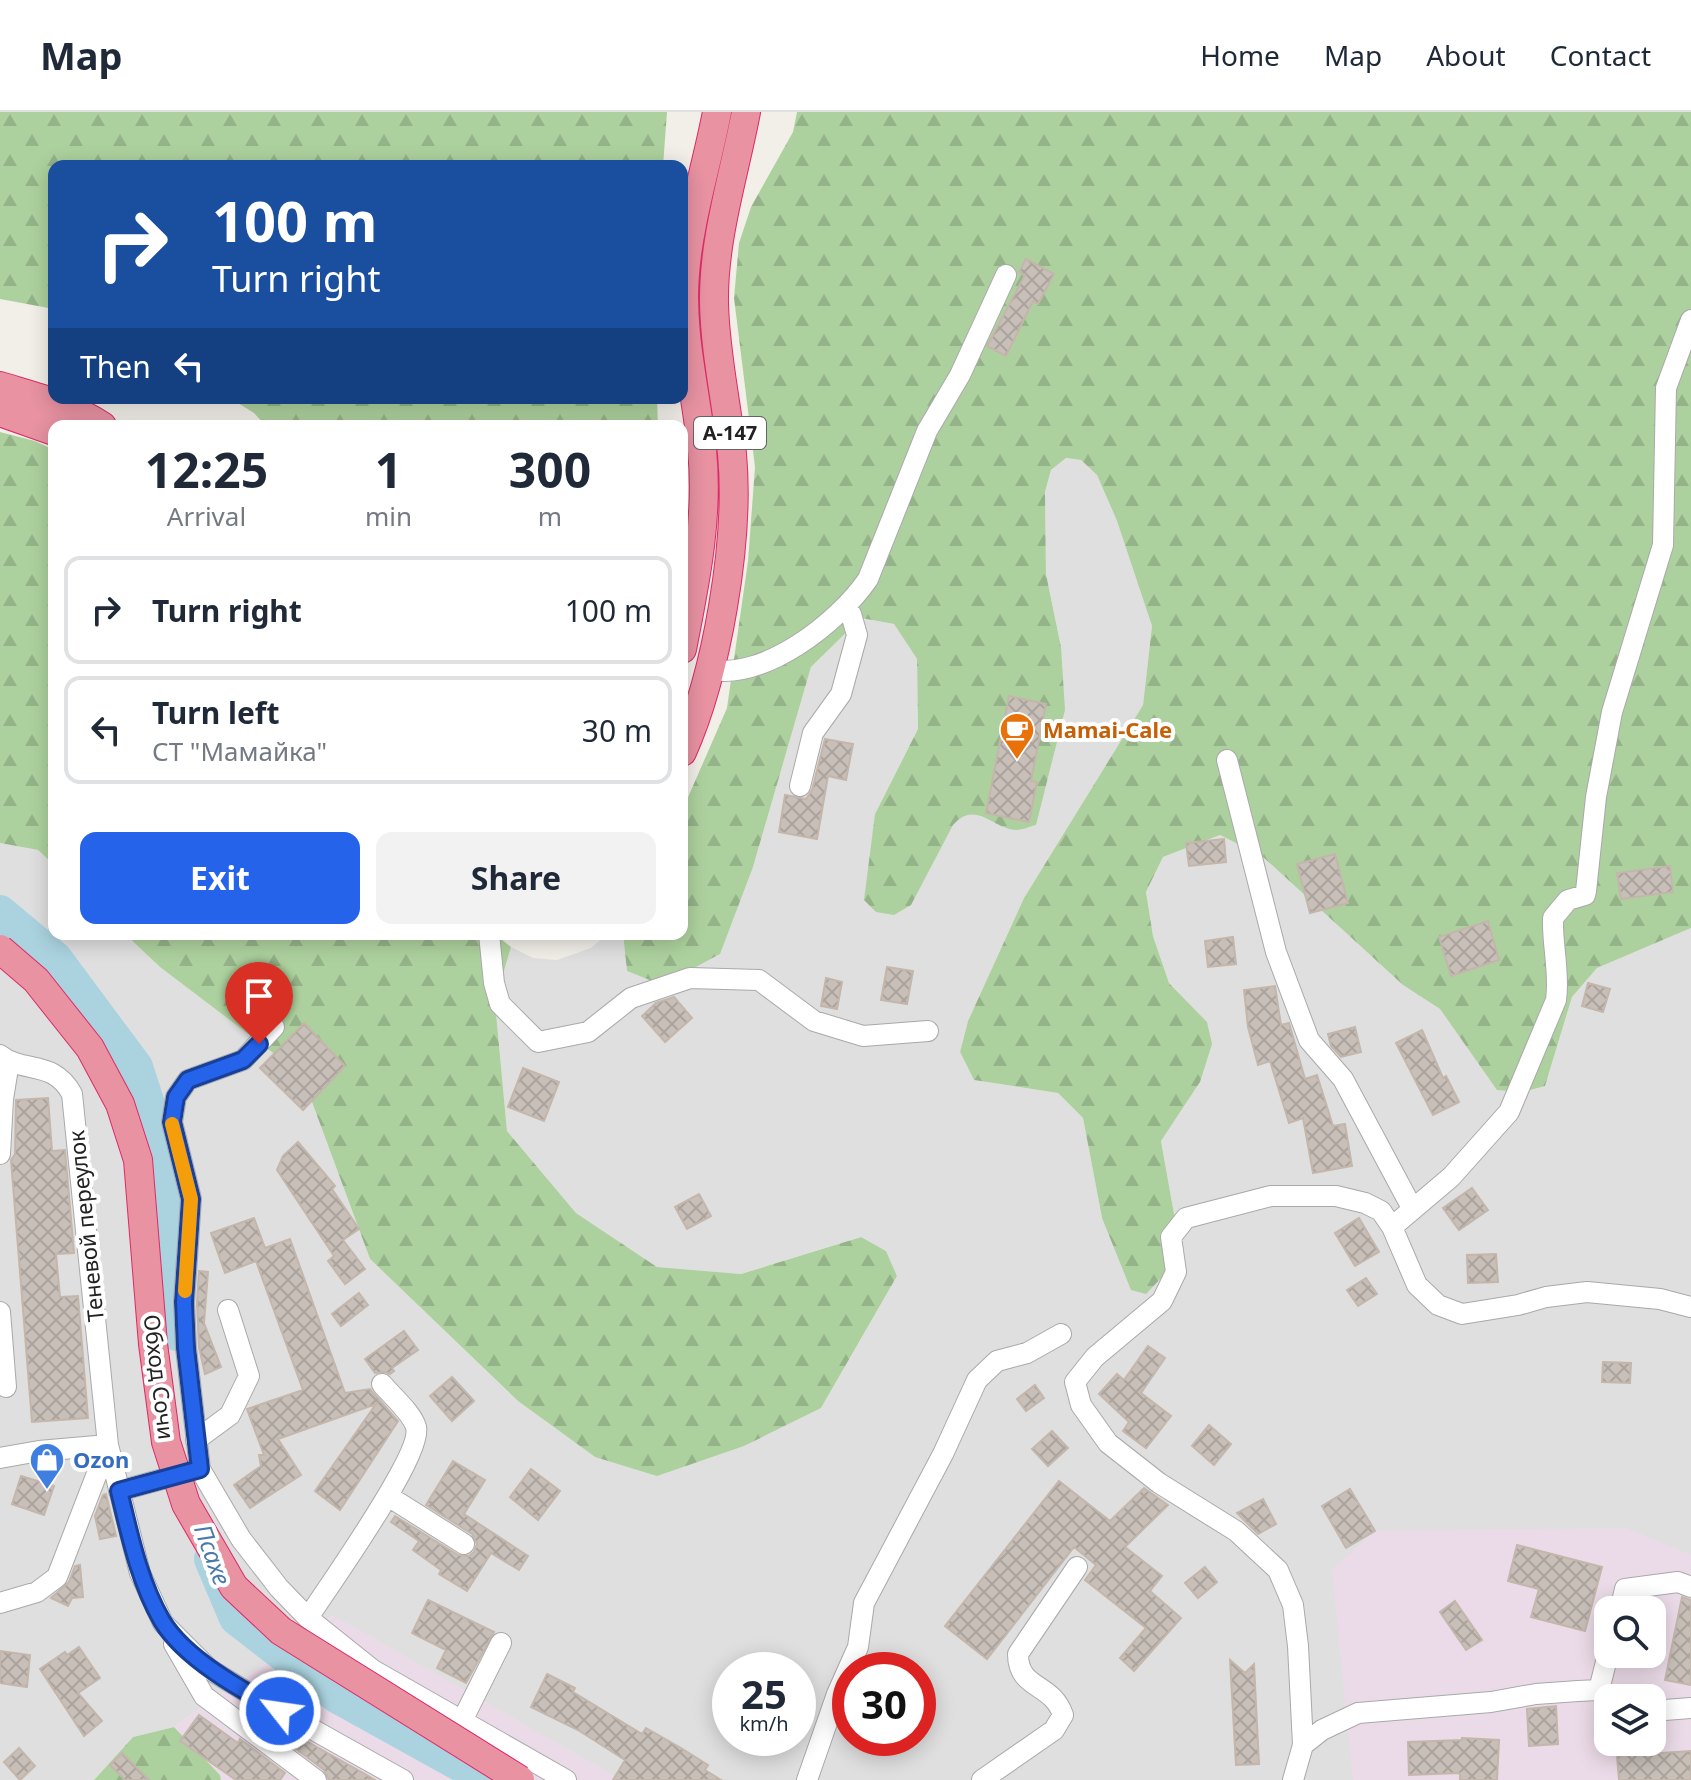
<!DOCTYPE html>
<meta charset="utf-8">
<style>
body{margin:0;font-family:"Noto Sans",sans-serif;background:#f2f2f3;color:#1f2937;height:100vh;display:flex;flex-direction:column;font-size:30px;white-space:nowrap}
*{box-sizing:border-box;margin:0}
p{font-size:26px;color:#747a83}
.icon{flex:none;width:44px;height:44px;fill:none;stroke:currentColor;stroke-width:2;stroke-linecap:round;stroke-linejoin:round}
.map{position:relative;flex:1;overflow:hidden}
.side{position:absolute;left:48px;top:308px;width:640px;height:520px;display:flex;flex-direction:column;background:#fff;border-radius:16px;box-shadow:0 4px 20px #0003}
.side>*{flex:none}
.banner{position:absolute;left:48px;top:48px;width:640px;height:244px;border-radius:16px;box-shadow:0 4px 20px #0003;background:#1a4fa0;color:#fff;overflow:hidden}
.tools{position:absolute;left:1594px;top:1484px;display:grid;gap:16px}
.tools a{display:grid;place-items:center;width:72px;height:72px;border-radius:16px;background:#fff;box-shadow:0 4px 20px #0003;font-size:40px}
.speed{position:absolute;left:712px;top:1540px;display:flex;gap:16px;font-size:40px;font-weight:700;text-align:center}
.speed>*{display:grid;place-content:center;width:104px;height:104px;border-radius:50%;background:#fff;box-shadow:0 4px 20px #0003;line-height:1}
.speed small{font-size:20px;font-weight:400}
.speed .limit{border:12px solid #d22;background:#fff;color:#111}
.pin{position:absolute;display:grid;place-items:center;width:68px;height:68px;color:#fff;margin:-82px -34px;border-radius:50% 50% 50% 0;rotate:-45deg;box-shadow:0 0 8px #0007}
.pin .icon{rotate:45deg}
.me{position:absolute;width:88px;margin:-44px;rotate:300deg;stroke-linejoin:round;filter:drop-shadow(0 0 6px #0008)}
.turn{display:flex;align-items:center;gap:28px;height:168px;padding:0 32px;font-size:36px}
.turn .icon{width:104px;height:104px;stroke-width:2.5}
.turn b{display:block;font-size:56px;line-height:68px}
.then{display:flex;align-items:center;height:76px;padding:0 32px;background:#0003;gap:16px;font-size:30px}
.eta{display:flex;justify-content:space-evenly;align-items:center;height:136px;text-align:center}
.eta b{font-size:48px;font-weight:700;line-height:56px}
.cta{display:flex;gap:16px;margin-top:auto;padding:16px 32px}
.cta a{flex:1;height:92px;border-radius:16px;background:#2563eb;color:#fff;font-size:32px;font-weight:700;line-height:92px;text-align:center}
.cta a+a{background:#f2f2f3;color:#1f2937}
ul{padding:0;list-style:none}
li{display:flex;align-items:center;gap:24px;height:108px;margin:0 16px 12px;padding:0 16px;border:4px solid #e0e1e3;border-radius:16px}
li div{flex:1}
li b{display:block;font-size:30px}
li em{font-style:normal}
header{display:flex;align-items:center;gap:48px;box-sizing:border-box;height:112px;padding:0 40px;background:#fff;border-bottom:2px solid #e0e1e3}
header strong{font-size:38px}
nav{display:flex;gap:44px;margin-inline-start:auto;font-size:28px}
.map>svg:first-child{display:block}
.residential{fill:#e0dfdf;fill-rule:evenodd}
.industrial{fill:#ebdbe8;fill-rule:evenodd}
.forest{fill:url(#forest-firs)}
.lines{fill:none;stroke-linecap:round;stroke-linejoin:round}
.river{stroke:#aad3df;stroke-width:34}
.building{fill:url(#building-cross-hatch);stroke:#c4b6ab;stroke-width:2}
.minor-casing{stroke:#a9a9a9;stroke-width:22}
.highway-casing{stroke:#dc2a67;stroke-width:30}
.minor{stroke:#fff;stroke-width:20}
.highway{stroke:#e892a2;stroke-width:28}
.highway-bridge-casing{stroke:#dc2a67;stroke-width:30;stroke-linecap:butt}
.highway-bridge{stroke:#e892a2;stroke-width:28}
.route-casing{stroke:#184099;stroke-width:20}
.route{stroke:#2563eb;stroke-width:14}
.slow{stroke:#f59e0b;stroke-width:14}
.labels{text-anchor:middle;stroke-width:8;stroke-linejoin:round;paint-order:stroke}
.shield{fill:#fff;stroke:#646464;stroke-width:2}
.shield-label{font-size:20px;font-weight:bold;fill:#222}
.food-label{font-size:22px;font-weight:bold;fill:#c56008;stroke:#fff;text-anchor:start}
.street-label{font-size:22px;fill:#222;stroke:#fff}
.shop-label{font-size:22px;font-weight:bold;fill:#366cbe;stroke:#fff;text-anchor:start}
.water-label{font-size:24px;font-style:italic;fill:#4a7aab;stroke:#fff}
</style>
<header>
<strong>Map</strong>
<nav><a>Home</a><a>Map</a><a>About</a><a>Contact</a></nav>
</header>
<div class="map">
<svg width="1691" height="1668" viewBox="0 0 1691 1668">
<defs>
<pattern id="forest-firs" width="22" height="20" patternUnits="userSpaceOnUse" patternTransform="scale(2)"><rect width="22" height="20" fill="#add19e"/><path d="M5 1l3.5 6h-7zM16 11l3.5 6h-7z" fill="#95b388"/></pattern>
<pattern id="building-cross-hatch" width="8" height="8" patternUnits="userSpaceOnUse" patternTransform="scale(2)"><rect width="8" height="8" fill="#c7bfb8"/><path d="M0 0l8 8M0 8l8-8" fill="none" stroke="#aba49e"/></pattern>
</defs>
<rect width="100%" height="100%" fill="#f2efe9"/>
<path class="residential" d="M1066,346L1081,348L1097,363L1117,409L1152,514L1143,593L1024,786L968,909L960,940L974,968L1058,981L1083,1006L1102,1106L1179,1130L1161,1029L1200,970L1207,910L1169,871L1153,824L1146,780L1163,745L1220,723L1262,744L1403,873L1440,897L1498,978L1545,974L1572,885L1597,856L1691,816V1668H621L332,1504L174,1615L133,1625L94,1668H0V731L38,738L54,753V822H125L160,855L302,963L370,1147L518,1289L595,1345L821,1296L897,1164L886,1139L860,1125L741,1162L657,1155L576,1101L507,1019L495,890L511,835L533,846L557,848L591,836L607,822H623L627,859L662,873L753,755L811,555L861,506L894,512L917,547L918,617L875,702L953,712L961,704L972,701L1017,718L1061,535L1046,462L1045,380L1051,358ZM1608,1498H1652V1542H1608ZM730,1558H798V1626H730ZM850,1558H918V1626H850ZM1608,1586H1652V1630H1608Z"/>
<path class="industrial" d="M1626,1416L1691,1443V1668H1353L1332,1458L1375,1419ZM1608,1498H1652V1542H1608ZM1608,1586H1652V1630H1608Z
M332,1504L356,1516L621,1668H221L220,1663L174,1615Z"/>
<path class="forest" d="M0,0H667L663,54H54V197L0,187Z
M797,0H1691V816L1597,856L1572,885L1545,974L1522,980L1497,978L1440,897L1403,873L1262,744L1220,723L1163,745L1146,780L1153,824L1169,871L1207,910L1212,932L1200,970L1161,1029L1179,1130L1165,1162L1146,1182L1131,1178L1102,1106L1083,1006L1058,981L974,968L960,940L968,909L1024,786L1143,593L1152,514L1117,409L1097,363L1081,348L1066,346L1051,358L1045,380L1046,462L1061,535L1065,598L1036,713C1031,714 1022,718 1017,718C992,717 976,687 953,713L911,793L894,803L876,800L864,788L875,702L918,617L917,547L894,512L861,506L811,555L753,755L720,842L662,873L627,859L623,822H682V699L727,596L748,449L755,355L734,186L739,131L751,95L793,20Z
M230,286H657L658,314H266L254,301Z
M0,320L35,329L54,338V753L38,738L0,731Z
M125,822H495L511,835L495,890L507,1019L576,1101L657,1155L741,1162L861,1125L886,1139L897,1164L821,1296L744,1334L657,1364L595,1345L518,1289L370,1147L302,963L160,855Z
M174,1615L220,1663L221,1668H94L133,1625Z"/>
<g class="lines">
<path class="river" d="M0,800L55,846L136,955L155,1014L171,1115L177,1222
M211,1447L236,1506L338,1585L488,1668"/>
</g>
<path class="building" d="M1026,147L1054,162L1038,192L1033,189L1006,244L987,234L1025,163L1019,160Z
M1009,584L1046,592L1031,669L1037,670L1029,710L986,701Z
M825,627L853,632L846,668L828,664L817,727L779,720L785,683L806,687L812,678Z
M1224,727L1226,750L1189,754L1186,731Z
M1335,742L1348,791L1310,801L1297,752Z
M1670,754L1673,780L1621,787L1617,761Z
M1488,809L1499,848L1451,864L1439,825Z
M1233,825L1236,852L1208,855L1205,829Z
M887,855L913,859L907,892L881,888Z
M826,866L842,870L837,897L821,894Z
M1588,871L1610,877L1603,900L1582,894Z
M1275,874L1281,913L1289,911L1305,967L1317,963L1333,1014L1345,1012L1352,1054L1313,1061L1303,1006L1289,1011L1270,949L1258,953L1248,915L1244,878Z
M674,885L692,906L665,930L642,904L656,891Z
M304,911L345,954L303,998L260,956Z
M1355,915L1361,940L1341,945L1331,934L1328,922Z
M1422,918L1443,966L1446,964L1459,990L1433,1003L1396,931Z
M523,956L559,970L544,1009L508,995Z
M48,986L52,1039L65,1038L74,1141L56,1142L60,1185L78,1184L88,1306L32,1310L11,1048L15,1042L16,988Z
M298,1030L335,1074L332,1077L359,1117L343,1128L365,1157L345,1172L328,1149L334,1144L277,1058L283,1044Z
M1472,1076L1488,1098L1459,1118L1443,1096Z
M699,1082L711,1104L687,1117L675,1095Z
M254,1106L265,1136L290,1127L345,1281L370,1277L398,1309L340,1398L315,1379L376,1292L278,1327L301,1363L250,1396L234,1373L261,1354L259,1343H264L247,1297L303,1278L256,1149L225,1161L211,1121Z
M1359,1106L1379,1140L1355,1154L1335,1121Z
M1496,1142L1498,1170L1468,1171L1467,1143Z
M199,1159L208,1160L204,1211L221,1255L205,1262L199,1235L197,1190Z
M1366,1166L1377,1182L1358,1194L1347,1178Z
M359,1181L368,1193L341,1214L332,1202Z
M404,1219L418,1238L392,1256L394,1259L390,1262L385,1260L375,1261L365,1247Z
M1148,1234L1165,1246L1141,1281L1171,1304L1146,1336L1123,1319L1129,1310L1099,1282L1117,1262L1124,1268Z
M1603,1250L1631,1251L1630,1271L1602,1270Z
M452,1265L474,1289L452,1309L430,1284Z
M1035,1273L1044,1286L1026,1299L1017,1287Z
M1209,1313L1231,1332L1214,1353L1192,1334Z
M1052,1319L1068,1336L1048,1354L1032,1337Z
M453,1349L485,1368L464,1402L528,1444L519,1458L491,1441L467,1479L439,1462L441,1458L413,1438L419,1429L391,1410L395,1404L458,1443L469,1444L474,1440L477,1432L472,1422L426,1393Z
M531,1357L560,1379L538,1408L510,1385Z
M21,1364L54,1374L44,1403L12,1392Z
M1059,1369L1110,1409L1144,1376L1168,1393L1125,1435L1162,1464L1150,1479L1181,1506L1134,1559L1120,1546L1146,1516L1085,1468L1096,1453L1074,1435L987,1547L945,1514Z
M1350,1377L1375,1419L1346,1436L1322,1394Z
M106,1382L116,1424L100,1427L95,1404L103,1383Z
M1263,1387L1276,1412L1258,1422L1237,1401Z
M1517,1433L1602,1455L1585,1519L1531,1505L1539,1477L1508,1469Z
M80,1453L83,1485L72,1486L68,1494L51,1486L69,1470L75,1454Z
M1205,1455L1217,1470L1198,1486L1185,1471Z
M1682,1485L1691,1488V1573L1665,1568Z
M428,1488L494,1520L466,1571L437,1556L446,1538L412,1521Z
M1455,1489L1482,1528L1466,1538L1440,1500Z
M79,1535L100,1566L78,1581L102,1609L84,1624L40,1557L65,1540L67,1543Z
M0,1539L30,1543L27,1575L0,1571Z
M1230,1548L1245,1561L1254,1552L1259,1652L1236,1653Z
M547,1562L575,1576L573,1580L642,1622L646,1616L681,1636L708,1653L705,1658L721,1668H613L625,1648L578,1618L531,1595Z
M1556,1594L1558,1632L1529,1634L1527,1597Z
M258,1602L365,1662L375,1668H329L324,1658L255,1606Z
M199,1603L238,1631L240,1627L285,1661L280,1668H236L180,1629Z
M1462,1626L1499,1628L1497,1668H1460V1661L1409,1663L1408,1630L1462,1628Z
M19,1636L35,1654L20,1668L4,1650Z
M1691,1639V1668H1619L1617,1644Z
M122,1641L149,1668H125L110,1653Z"/>
<g class="lines">
<defs>
<path id="minor" d="M708,557C763,570 839,510 868,467L927,319L960,263L1006,163
M1227,648L1276,840L1309,928L1343,967L1412,1096
M800,674L813,621L841,582L857,523L851,502L844,497
M489,822L494,871L500,892L538,930L588,920L631,886L690,866L759,868L814,909L863,924L928,919
M274,915L243,948L188,968L176,985L172,1010L191,1087L184,1190L186,1236L200,1357L241,1427L279,1476L308,1506L373,1558L566,1668
M0,943C24,962 53,947 72,982L108,1333L140,1461L163,1511L209,1557L255,1585L403,1668
M0,1042L3,987L9,950
M1392,1115L1451,1065L1509,1000L1556,888C1560,861 1552,833 1553,806L1568,788L1585,783L1586,779L1596,685L1612,600L1663,433L1666,276L1691,208
M0,1200L6,1275
M196,1328L230,1303L249,1264L228,1198
M0,1346L39,1339L108,1333
M119,1379L188,1360
M388,1384L464,1432
M0,1491L37,1480L57,1465L108,1333
M1620,1498L1625,1477L1678,1470L1691,1475
M308,1506C327,1476 423,1343 416,1315C412,1301 392,1284 382,1272
M174,1532L204,1584L316,1668
M1599,1578L1608,1542
M1652,1599L1691,1596
M462,1609L501,1531
M1303,1633L1322,1618L1358,1601L1491,1590L1536,1582L1578,1579L1599,1578L1613,1586
M807,1668L837,1582L858,1535L864,1491L943,1342L977,1268L997,1249L1027,1241L1061,1222
M982,1668L1054,1618L1063,1603C1052,1570 1018,1578 1018,1542L1077,1455
M1293,1668L1303,1633L1298,1534L1293,1493L1278,1458L1236,1419L1159,1371L1108,1331L1081,1293L1075,1270L1095,1245L1162,1189L1176,1160L1171,1125L1186,1106L1271,1084H1336L1365,1091L1381,1099L1392,1115L1417,1173L1438,1193L1462,1202L1518,1193L1546,1185L1587,1180L1660,1187L1691,1195"/>
<path id="highway" d="M0,274C36,285 70,293 102,314
M0,300L54,319
M682,537C695,471 709,405 702,338C696,279 680,221 685,162C689,108 707,53 717,0
M682,640C717,562 740,428 732,342C727,292 715,242 714,191C713,127 734,63 746,0"/>
</defs>
<use href="#minor" class="minor-casing"/>
<use href="#highway" class="highway-casing"/>
<use href="#minor" class="minor"/>
<use href="#highway" class="highway"/>
<defs>
<path id="highway-bridge" d="M0,837L36,868L90,936L120,992L138,1048L153,1232L166,1330L186,1392L234,1475L281,1519L520,1668"/>
</defs>
<use href="#highway-bridge" class="highway-bridge-casing"/>
<use href="#highway-bridge" class="highway-bridge"/>
</g>
<g class="lines">
<defs>
<path id="route" d="M259,932L243,948L188,968L176,985L172,1010L191,1087L184,1190L186,1236L200,1357L119,1379C130,1424 139,1469 162,1509C185,1547 242,1578 280,1599"/>
</defs>
<use href="#route" class="route-casing"/>
<use href="#route" class="route"/>
<path class="slow" d="M172,1012L191,1087L185,1179"/>
</g>
<defs>
<symbol id="cafe-pin" viewBox="-11 -11 22 30"><path d="M0 17L-7.5 6A9.5 9.5 0 1 1 7.5 6Z" fill="#e8710a" stroke="#fff"/><path d="M-5.5-4.5H6V0H3Q3 3.5 0 3.5H-2.5Q-5.5 3.5-5.5 0ZM3-3.2v2h1.7v-2ZM-6 4.5H4V6H-6Z" fill="#fff"/></symbol>
<symbol id="shop-pin" viewBox="-11 -11 22 30"><path d="M0 17L-7.5 6A9.5 9.5 0 1 1 7.5 6Z" fill="#3f7fe0" stroke="#fff"/><path d="M-5-2.5h2.3a2.7 3.5 0 0 1 5.4 0H5L5.5 6h-11ZM-1.5-2.5h3a1.5 2.3 0 0 0-3 0Z" fill="#fff"/></symbol>
</defs>
<g fill-rule="evenodd">
<use href="#cafe-pin" x="997" y="598" width="40" height="54"/>
<use href="#shop-pin" x="27" y="1328" width="40" height="54"/>
</g>
<g class="labels">
<rect class="shield" x="694" y="305" width="72" height="32" rx="6"/>
<g class="shield-label">
<text x="730" y="328">А-147</text>
</g>
<g class="food-label">
<text x="1043" y="626">Mamai-Cale</text>
</g>
<g class="street-label">
<text transform="translate(86 1114) rotate(-96)" y="8">Теневой переулок</text>
<text transform="translate(159 1265) rotate(83)" y="8">Обход Сочи</text>
</g>
<g class="shop-label">
<text x="73" y="1356">Ozon</text>
</g>
<g class="water-label">
<text transform="translate(212 1443) rotate(70)" y="8">Псахе</text>
</g>
</g>
</svg>
<div class="tools">
<a><svg class="icon" aria-label="search" viewBox="0 0 24 24"><circle cx="10" cy="10" r="6"/><path d="M15 15l6 6"/></svg></a>
<a><svg class="icon" aria-label="layers" viewBox="0 0 24 24"><path d="M12 4l9 5-9 5-9-5zM3 14l9 5 9-5"/></svg></a>
</div>
<div class="speed"><div>25<small>km/h</small></div><div class="limit">30</div></div>
<div class="pin" style="left:259px;top:932px;background:#d93025"><svg class="icon" aria-label="arrive" viewBox="0 0 24 24"><path d="M6 21V4h12l-3 4 3 4H6"/></svg></div>
<svg class="me" style="left:280px;top:1599px" viewBox="-20 -20 40 40"><circle r="17" fill="#2563eb" stroke="#fff" stroke-width="3"/><path d="M0-11L8 9 0 5-8 9z" fill="#fff"/></svg>
<div class="banner">
<div class="turn"><svg class="icon" aria-label="right" viewBox="0 0 24 24"><path d="M7 20v-9h11M14 6l5 5-5 5"/></svg><div><b>100 m</b>Turn right</div></div>
<div class="then">Then<svg class="icon" aria-label="left" viewBox="0 0 24 24"><path d="M17 20v-9H6M10 6l-5 5 5 5"/></svg></div>
</div>
<section class="side">
<div class="eta">
<div><b>12:25</b><p>Arrival</p></div>
<div><b>1</b><p>min</p></div>
<div><b>300</b><p>m</p></div>
</div>
<ul>
<li><svg class="icon" aria-label="right" viewBox="0 0 24 24"><path d="M7 20v-9h11M14 6l5 5-5 5"/></svg><div><b>Turn right</b></div><em>100 m</em></li>
<li><svg class="icon" aria-label="left" viewBox="0 0 24 24"><path d="M17 20v-9H6M10 6l-5 5 5 5"/></svg><div><b>Turn left</b><p>СТ &quot;Мамайка&quot;</p></div><em>30 m</em></li>
</ul>
<div class="cta"><a>Exit</a><a>Share</a></div>
</section>
</div>
